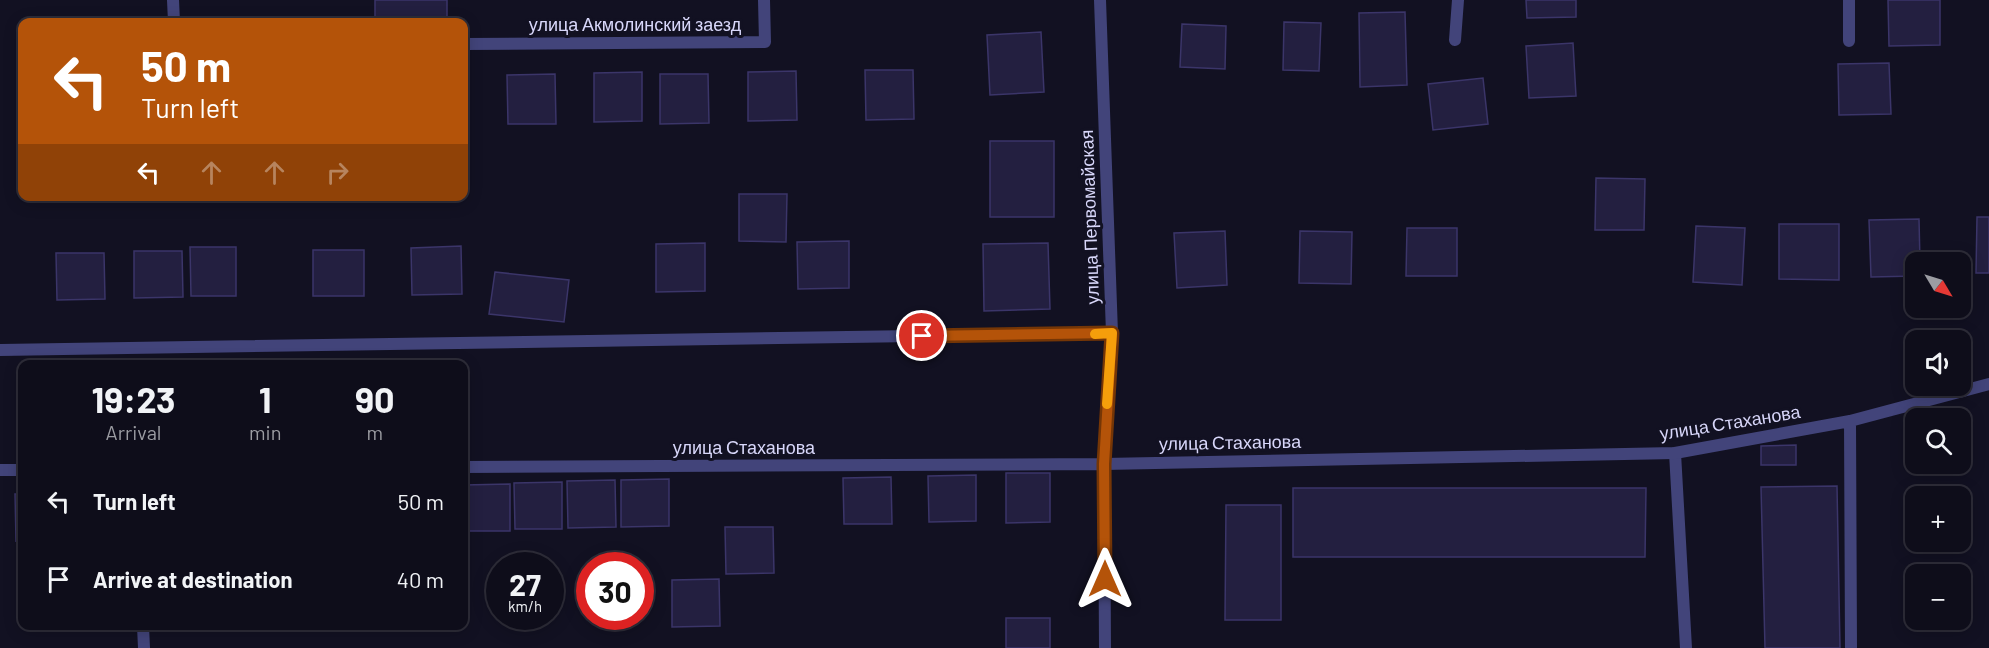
<!DOCTYPE html>
<meta charset="utf-8">
<style>
body{margin:0;font-family:Barlow,sans-serif;background:#171623;color:#f1f3f6;height:100vh;display:flex;flex-direction:column;font-size:22px;white-space:nowrap}
*{box-sizing:border-box;margin:0}
p{font-size:20px;color:#9b9ca2}
.icon{flex:none;width:33px;height:33px;fill:none;stroke:currentColor;stroke-width:2;stroke-linecap:round;stroke-linejoin:round}
.map{position:relative;flex:1;overflow:hidden}
.panel{position:absolute;left:18px;top:360px;width:450px;height:270px;display:flex;flex-direction:column;background:#0e0d1a;border-radius:12px;box-shadow:0 3px 15px #0003,0 0 0 2px #2e2d39}
.panel>*{flex:none}
.hud{position:absolute;left:18px;top:18px;width:450px;height:183px;border-radius:12px;box-shadow:0 3px 15px #0003,0 0 0 2px #2e2d39;background:#b45309;color:#fff;overflow:hidden}
.needle{width:39px;rotate:128deg}
.controls{position:absolute;left:1905px;top:252px;display:grid;gap:12px}
.controls a{display:grid;place-items:center;width:66px;height:66px;border-radius:12px;background:#0e0d1a;box-shadow:0 3px 15px #0003,0 0 0 2px #2e2d39;font-size:30px}
.speed{position:absolute;left:486px;top:552px;display:flex;gap:12px;font-size:30px;font-weight:700;text-align:center}
.speed>*{display:grid;place-content:center;width:78px;height:78px;border-radius:50%;background:#0e0d1a;box-shadow:0 3px 15px #0003,0 0 0 2px #2e2d39;line-height:1}
.speed small{font-size:15px;font-weight:400}
.speed .limit{border:9px solid #d22;background:#fff;color:#111}
.pin{position:absolute;display:grid;place-items:center;width:51px;height:51px;color:#fff;margin:-26px;border:3px solid #fff;border-radius:50%;box-shadow:0 2px 6px #0007}
.me{position:absolute;width:66px;margin:-33px;rotate:0deg;stroke-linejoin:round;filter:drop-shadow(0 0 4px #0008)}
.turn{display:flex;align-items:center;gap:21px;height:126px;padding:0 24px;font-size:27px}
.turn .icon{width:78px;height:78px;stroke-width:2.5}
.turn b{display:block;font-size:42px;line-height:51px}
.lanes{display:flex;align-items:center;height:57px;padding:0 24px;background:#0003;justify-content:center;gap:30px;direction:ltr}
.lanes .off{opacity:.35}
.eta{display:flex;justify-content:space-evenly;align-items:center;height:102px;text-align:center}
.eta b{font-size:36px;font-weight:700;line-height:42px}
ul{padding:0;list-style:none}
li{display:flex;align-items:center;gap:18px;height:78px;padding:0 24px}
li div{flex:1}
li b{display:block;font-size:22px}
li em{font-style:normal}
.map>svg:first-child{display:block}
.building{fill:#231f40;stroke:#3b3569;stroke-width:1.5}
.lines{fill:none;stroke-linecap:round;stroke-linejoin:round}
.service{stroke:#42447a;stroke-width:12}
.minor{stroke:#42447a;stroke-width:12}
.route-casing{stroke:#753606;stroke-width:15}
.route{stroke:#b45309;stroke-width:10}
.slow{stroke:#f59e0b;stroke-width:10}
.labels{text-anchor:middle;stroke-width:6;stroke-linejoin:round;paint-order:stroke}
.street-label{font-size:18px;fill:#d8d7fa;stroke:#121122}
</style>
<div class="map">
<svg width="1989" height="648" viewBox="0 0 1989 648">
<rect width="100%" height="100%" fill="#121122"/>
<path class="building" d="M375,0H447V20H375Z
M1526,0H1576V17L1527,18Z
M1888,0H1940V45L1889,46Z
M1405,12L1407,85L1360,87L1359,13Z
M1284,22L1321,23L1319,71L1283,70Z
M1182,24L1226,26L1225,69L1180,67Z
M1041,32L1044,92L990,95L987,35Z
M1573,43L1576,96L1529,98L1526,46Z
M1889,63L1891,114L1839,115L1838,64Z
M865,70H913L914,119L866,120Z
M796,71L797,120L748,121V72Z
M642,72V121L594,122V73Z
M555,74L556,124H508L507,75Z
M660,74H708L709,123L660,124Z
M1483,78L1488,124L1433,130L1428,84Z
M990,141H1054V217H990Z
M1596,178L1645,179L1644,230H1595Z
M739,194H787L786,242L739,241Z
M1977,217H1989V273H1976Z
M1919,219L1920,262H1916V276L1871,277L1869,220Z
M1779,224H1839V280L1779,279Z
M1696,226L1745,228L1742,285L1693,282Z
M1407,228H1457V276H1406Z
M1225,231L1227,285L1177,288L1174,233Z
M1300,231L1352,232L1351,284L1299,283Z
M849,241V288L798,289L797,242Z
M705,243V291L656,292V244Z
M1048,243L1050,309L984,311L983,244Z
M461,246L462,294L412,295L411,248Z
M190,247H236V296H191Z
M313,250H364V296H313Z
M134,251H182L183,297L134,298Z
M56,253H104L105,299L57,300Z
M495,272L569,280L564,322L489,314Z
M1796,445V465H1761V446Z
M1006,473H1050V522L1006,523Z
M976,475V521L929,522L928,476Z
M891,477L892,524H844L843,478Z
M669,479V526L621,527V480Z
M615,480L616,527L568,528L567,481Z
M562,482V529H515L514,483Z
M510,484V531H464V485Z
M1837,486L1840,648H1765L1761,487Z
M1293,488H1646L1645,557H1293Z
M15,494H22V540L16,541Z
M1226,505H1281V620H1225Z
M725,527H773L774,573L726,574Z
M719,579L720,626L672,627V580Z
M1006,618H1050V648H1006Z"/>
<g class="lines">
<path class="service" d="M1849,0V41
M1455,40L1458,0
M1675,453L1686,648"/>
<path class="minor" d="M173,0L174,22
M1100,0L1112,333L1104,464L1105,648
M464,44L765,42L764,0
M0,350L1112,333
M1850,421L1851,648
M464,467L1104,464L1675,453L1850,421L1989,384
M0,470H22
M143,626L144,648"/>
</g>
<g class="lines">
<defs>
<path id="route" d="M922,336L1112,333L1104,464L1105,579"/>
</defs>
<use href="#route" class="route-casing"/>
<use href="#route" class="route"/>
<path class="slow" d="M1095,334L1112,333L1107,404"/>
</g>
<g class="labels">
<g class="street-label">
<text x="635" y="31">улица Акмолинский заезд</text>
<text transform="translate(1090 217) rotate(-92)" y="6">улица Первомайская</text>
<text transform="translate(1730 423) rotate(-9)" y="6">улица Стаханова</text>
<text transform="translate(1230 443) rotate(-1)" y="6">улица Стаханова</text>
<text x="744" y="454">улица Стаханова</text>
</g>
</g>
</svg>
<div class="controls">
<a><svg class="needle" viewBox="-14 -14 28 28"><path d="M0-13l5 13h-10z" fill="#e53935"/><path d="M0 13l5-13h-10z" fill="#9b9ca2"/></svg></a>
<a><svg class="icon" aria-label="sound" viewBox="0 0 24 24"><path d="M4 9h4l5-4v14l-5-4H4zM17 9q2 3 0 6"/></svg></a>
<a><svg class="icon" aria-label="search" viewBox="0 0 24 24"><circle cx="10" cy="10" r="6"/><path d="M15 15l6 6"/></svg></a>
<a>+</a>
<a>−</a>
</div>
<div class="speed"><div>27<small>km/h</small></div><div class="limit">30</div></div>
<div class="pin" style="left:922px;top:336px;background:#d93025"><svg class="icon" aria-label="arrive" viewBox="0 0 24 24"><path d="M6 21V4h12l-3 4 3 4H6"/></svg></div>
<svg class="me" style="left:1105px;top:579px" viewBox="-20 -20 40 40"><path d="M0-17L14 15 0 8-14 15z" fill="#b45309" stroke="#fff" stroke-width="4"/></svg>
<div class="hud">
<div class="turn"><svg class="icon" aria-label="left" viewBox="0 0 24 24"><path d="M17 20v-9H6M10 6l-5 5 5 5"/></svg><div><b>50 m</b>Turn left</div></div>
<div class="lanes"><svg class="icon" aria-label="left" viewBox="0 0 24 24"><path d="M17 20v-9H6M10 6l-5 5 5 5"/></svg><svg class="icon off" aria-label="ahead" viewBox="0 0 24 24"><path d="M12 20V5M6 11l6-6 6 6"/></svg><svg class="icon off" aria-label="ahead" viewBox="0 0 24 24"><path d="M12 20V5M6 11l6-6 6 6"/></svg><svg class="icon off" aria-label="right" viewBox="0 0 24 24"><path d="M7 20v-9h11M14 6l5 5-5 5"/></svg></div>
</div>
<section class="panel">
<div class="eta">
<div><b>19:23</b><p>Arrival</p></div>
<div><b>1</b><p>min</p></div>
<div><b>90</b><p>m</p></div>
</div>
<ul>
<li><svg class="icon" aria-label="left" viewBox="0 0 24 24"><path d="M17 20v-9H6M10 6l-5 5 5 5"/></svg><div><b>Turn left</b></div><em>50 m</em></li>
<li><svg class="icon" aria-label="arrive" viewBox="0 0 24 24"><path d="M6 21V4h12l-3 4 3 4H6"/></svg><div><b>Arrive at destination</b></div><em>40 m</em></li>
</ul>
</section>
</div>
